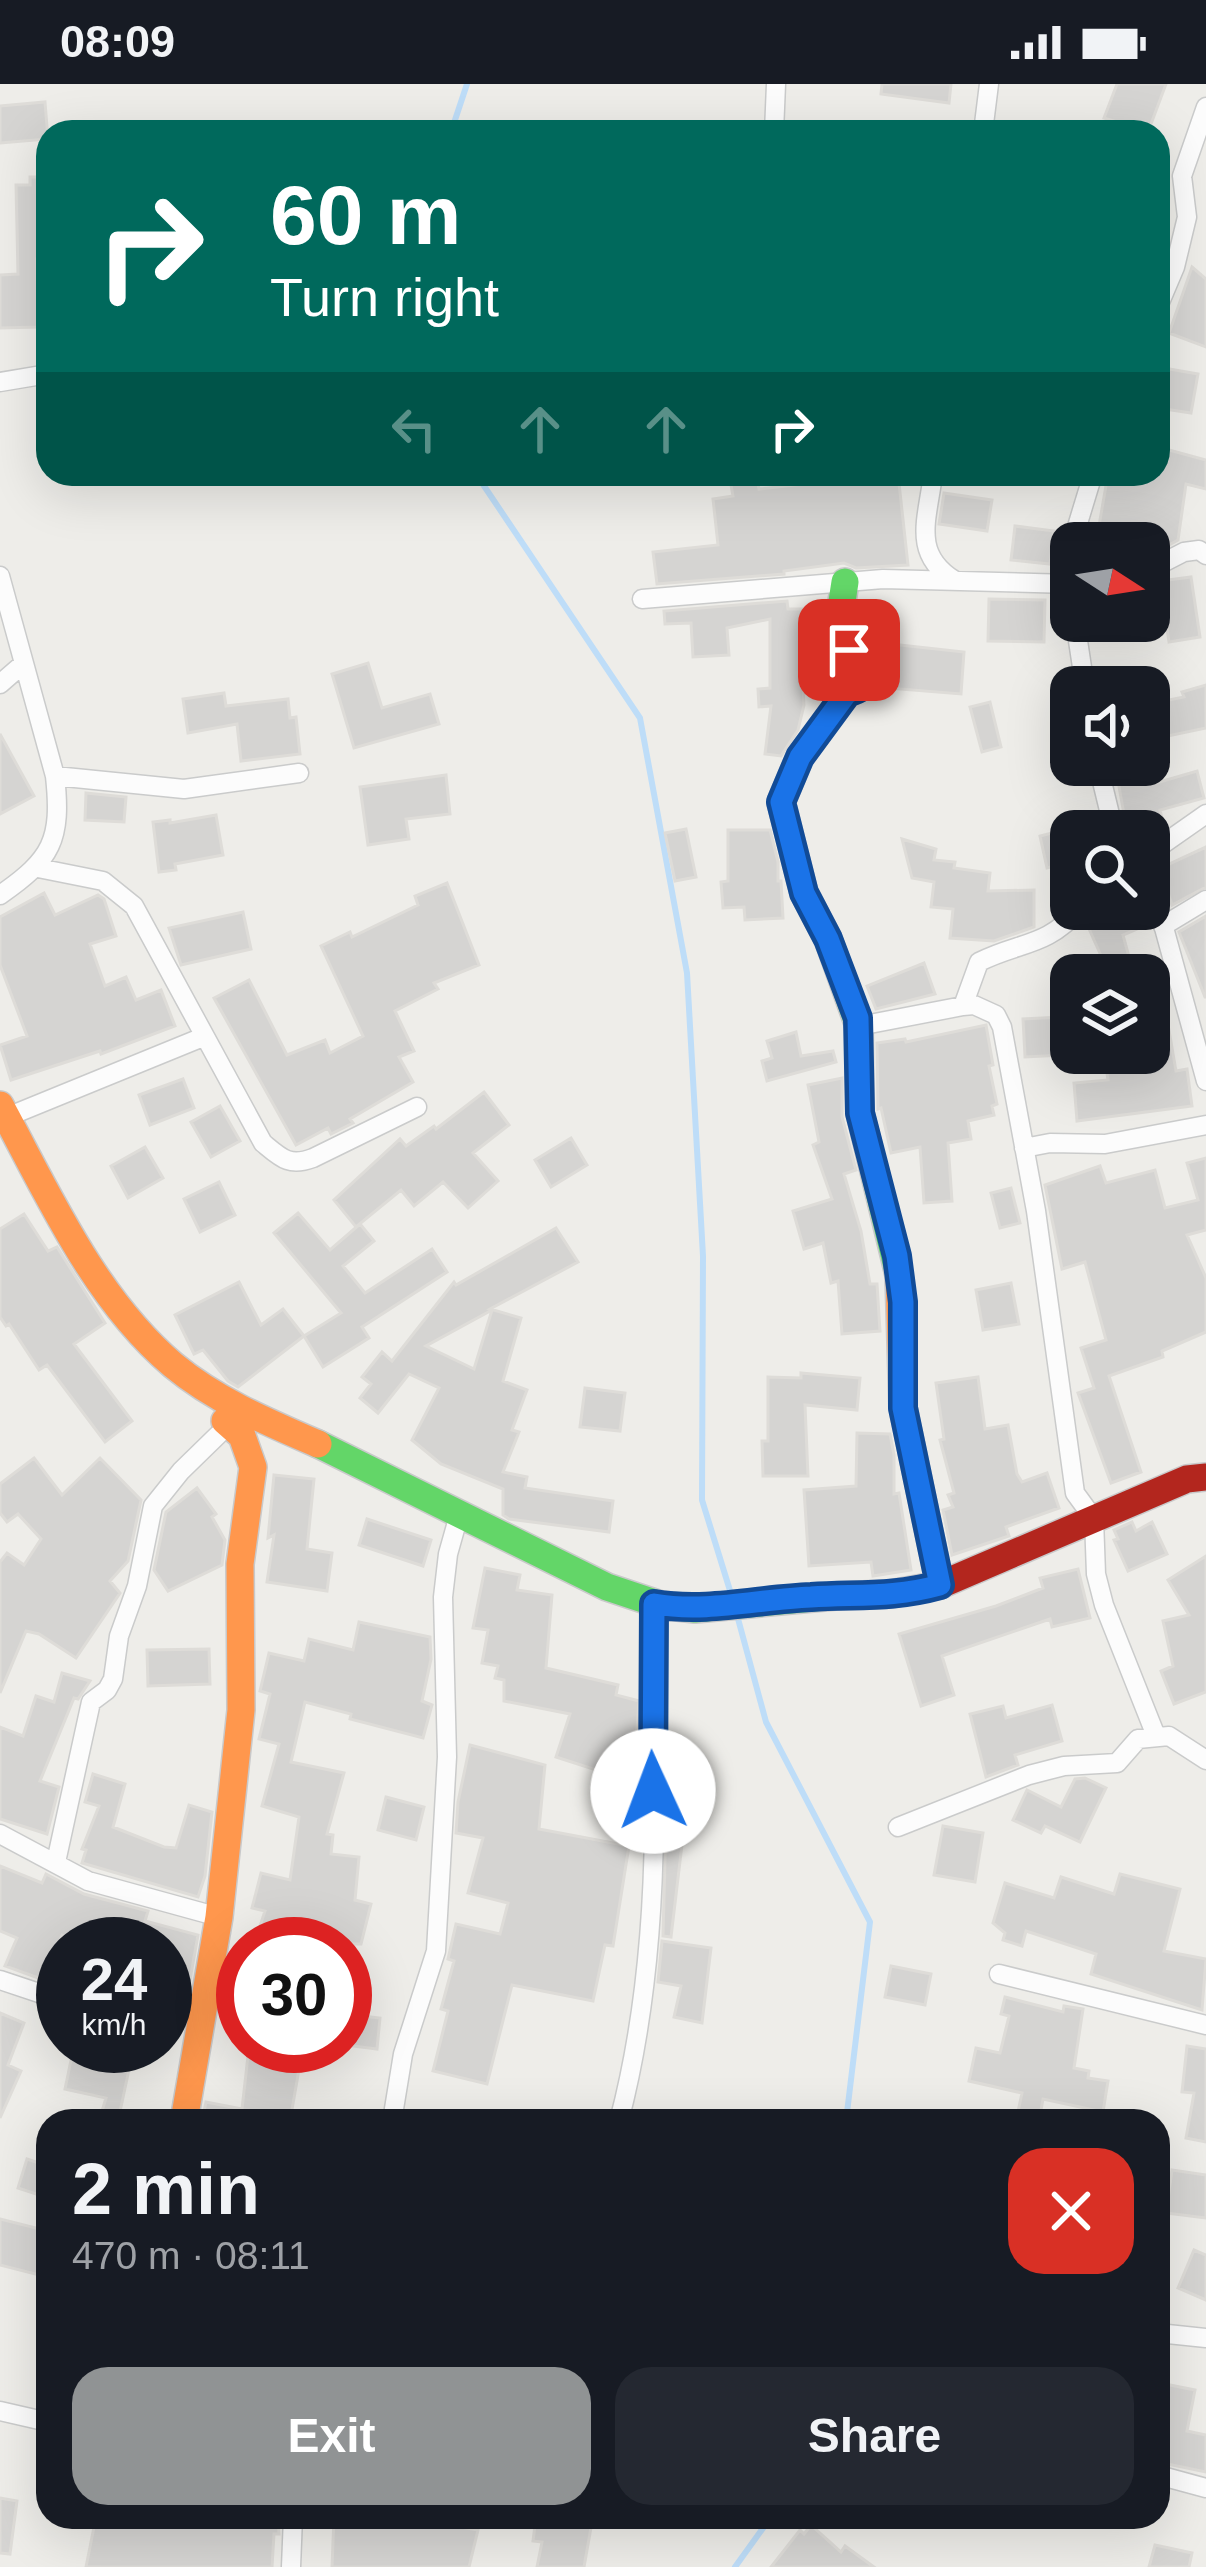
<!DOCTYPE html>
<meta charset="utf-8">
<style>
body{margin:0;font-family:Helvetica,sans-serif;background:#242831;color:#f1f3f6;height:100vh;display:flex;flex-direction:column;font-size:45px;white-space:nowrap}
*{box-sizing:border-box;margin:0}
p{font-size:39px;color:#9ea1a6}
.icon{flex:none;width:66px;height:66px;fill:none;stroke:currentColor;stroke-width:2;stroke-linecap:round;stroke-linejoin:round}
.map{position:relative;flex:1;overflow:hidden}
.panel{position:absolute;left:36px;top:2025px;width:1134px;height:420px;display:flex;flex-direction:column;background:#171b24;border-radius:36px;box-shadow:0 12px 48px #0002}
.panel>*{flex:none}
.banner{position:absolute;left:36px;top:36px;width:1134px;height:366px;border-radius:36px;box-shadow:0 12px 48px #0002;background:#00695c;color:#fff;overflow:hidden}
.needle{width:78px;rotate:102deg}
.tools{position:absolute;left:1050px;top:438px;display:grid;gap:24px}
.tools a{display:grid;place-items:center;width:120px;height:120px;border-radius:24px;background:#171b24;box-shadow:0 12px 48px #0002;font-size:60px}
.speed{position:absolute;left:36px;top:1833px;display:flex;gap:24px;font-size:60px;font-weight:700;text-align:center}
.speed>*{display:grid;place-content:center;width:156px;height:156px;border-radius:50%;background:#171b24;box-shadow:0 12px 48px #0002;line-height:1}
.speed small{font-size:30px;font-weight:400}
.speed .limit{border:18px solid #d22;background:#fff;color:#111}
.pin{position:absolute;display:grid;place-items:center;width:102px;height:102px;color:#fff;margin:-51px;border-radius:24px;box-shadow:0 6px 18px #0006}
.me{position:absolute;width:132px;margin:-66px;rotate:358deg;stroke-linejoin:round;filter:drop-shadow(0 0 9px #0008)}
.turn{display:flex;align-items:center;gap:42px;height:252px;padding:0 36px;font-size:54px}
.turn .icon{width:156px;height:156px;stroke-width:2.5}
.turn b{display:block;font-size:84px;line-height:102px}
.lanes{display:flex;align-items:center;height:114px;padding:0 36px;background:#0003;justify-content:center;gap:60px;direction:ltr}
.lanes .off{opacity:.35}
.round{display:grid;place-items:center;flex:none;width:126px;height:126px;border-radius:36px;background:#242831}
.overview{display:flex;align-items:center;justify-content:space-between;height:204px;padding:0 36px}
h1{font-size:72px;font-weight:800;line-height:90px}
.button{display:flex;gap:24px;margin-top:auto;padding:24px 36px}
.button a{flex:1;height:138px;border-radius:36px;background:#909394;color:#fff;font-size:48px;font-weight:800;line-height:138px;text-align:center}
.button a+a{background:#242831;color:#f1f3f6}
.status{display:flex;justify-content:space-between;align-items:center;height:84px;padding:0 60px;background:#171b24;direction:ltr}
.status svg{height:33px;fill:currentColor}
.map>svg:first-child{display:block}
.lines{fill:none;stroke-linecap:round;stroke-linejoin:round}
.stream{stroke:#beddf8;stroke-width:6}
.building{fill:#d5d4d2;stroke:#dedcd8;stroke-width:3;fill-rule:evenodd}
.street-casing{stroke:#cacbcb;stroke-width:21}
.fast-casing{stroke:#c9c9ca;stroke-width:30}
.slow-casing{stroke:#c9c9ca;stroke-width:30}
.jam-casing{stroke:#c9c9ca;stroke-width:30}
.street{stroke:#fcfcfc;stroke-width:18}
.fast{stroke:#63d668;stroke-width:27}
.slow{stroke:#ff974d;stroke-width:27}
.jam{stroke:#b3261e;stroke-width:27}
.route-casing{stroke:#114b97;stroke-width:30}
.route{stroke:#1a73e8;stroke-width:21}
</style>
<div class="status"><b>08:09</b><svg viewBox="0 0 49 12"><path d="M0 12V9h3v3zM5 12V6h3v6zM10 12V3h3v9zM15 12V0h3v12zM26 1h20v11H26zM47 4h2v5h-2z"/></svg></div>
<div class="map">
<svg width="1206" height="2483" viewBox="0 0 1206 2483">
<rect width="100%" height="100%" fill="#eeede9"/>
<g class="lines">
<path class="stream" d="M451,48L467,0
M476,390L640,634L687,889L703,1172L702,1416L732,1513
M737,1531L766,1638L870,1838L846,2037
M735,2483L771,2433"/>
</g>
<path class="building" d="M882,0H951L949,19L881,10Z
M1117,0H1166L1148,48L1104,34Z
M45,18L48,55L0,59V22Z
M30,93H47L48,100V175H37L38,243L0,244V191L18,190L16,101H30Z
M1192,183L1206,195V263L1169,249Z
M1158,283L1198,290L1191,329L1158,324Z
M1158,363L1206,376V405L1186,400L1178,456L1169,461L1129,455L1128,459H1096L1108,390H1158Z
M729,390H756L759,405L821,398L820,390H898L908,481L856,484L844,479L784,487V490L657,500L653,468L718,461L713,415L733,412Z
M944,409L992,416L987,447L939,440Z
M1015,442L1054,447L1050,480L1011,476Z
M1191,493L1200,553L1169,558L1160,497Z
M989,515L1045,516L1044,558L988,557Z
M787,517L788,525H806V563L829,564L839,593L831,600L803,601L804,621L798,646L781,672L765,670L771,622L759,623L758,605L770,604V535L727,544L729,571L693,573L691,539L665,540L664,527Z
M891,560L964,568L961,610L887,604Z
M368,579L382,624L430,610L439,640L354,664L332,590Z
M1206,601V644L1149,656V620L1184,613L1182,608Z
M224,609L226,622L288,615L290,634L296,633L300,670L241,677L237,640L188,649L183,615Z
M990,618L1001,663L982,668L970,623Z
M0,650L34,712L0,730Z
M1153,679L1156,699L1197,687L1204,714L1160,726L1164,743L1149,754V747H1127L1116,686Z
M446,691L450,730L406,735L409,755L368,761L360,703Z
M86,709L126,713L124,738L85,736Z
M216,731L223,771L175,780L176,786L159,788L153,738L170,736V739Z
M1071,744V778L1047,784L1040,752Z
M686,745L696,793L675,797L665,749Z
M728,746H770L778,778V797H781L783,834L745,836L744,823L723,824L721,798L728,797Z
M902,755L936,765L934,776L955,778L954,784L990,789L988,807L1034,806V843L994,857L950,854L953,825L931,823L934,798L912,794Z
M1206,763V803L1172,821L1167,806L1152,788Z
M447,799L479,881L434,899L438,905L395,927L414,967L399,973L413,998L350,1035L353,1039L331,1050L328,1044L296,1061L214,914L249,896L287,971L325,956L330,969L363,952L321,862L350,848L352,853L418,821L415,812Z
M44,809L55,831L98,811L104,815L116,852L90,860L105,902L126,893L136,916L161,906L175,942L101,970L100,967L11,996L0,961L27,952L0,881V833Z
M1093,825H1145L1149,840L1123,851L1134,891H1058L1057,886L1102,874L1086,838Z
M243,828L251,865L181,881L169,844Z
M1206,832V913H1205L1179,848Z
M924,879L935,910L876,925L867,902Z
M1166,929L1176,987L1187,985L1192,1022L1077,1037L1074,999L1108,996L1104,969H1149V932Z
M1061,933L1063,971L1025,973L1023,935Z
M986,941L993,981L989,982L997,1020L992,1022L994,1031L968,1037L971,1055L948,1059L952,1117L924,1119L920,1063L891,1069L881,1024L878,1025L877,959L905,955L906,958Z
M796,948L801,972L833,967L836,978L767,997L762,977L772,974L767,957Z
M842,994V1033L856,1086L844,1090L861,1147L870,1200H877L880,1247L842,1250L838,1197L831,1199L823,1159L804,1165L793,1127L832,1115L813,1061L819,1058L808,1001Z
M183,995L194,1024L150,1041L139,1011Z
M484,1008L509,1041L473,1069L498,1097L468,1124L443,1098L414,1122L401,1106L356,1143L334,1116L400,1055L406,1062L434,1042L436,1045Z
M220,1022L240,1057L211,1073L191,1038Z
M571,1054L587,1081L551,1103L535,1076Z
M145,1063L163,1094L128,1114L111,1082Z
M1206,1074V1146L1187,1151L1206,1194V1248L1162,1267L1163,1273L1109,1292L1141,1388L1111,1399L1078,1309L1094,1304L1081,1264L1106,1256L1085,1178L1062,1185L1045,1101L1100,1082L1106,1099L1155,1086L1165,1124L1198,1116L1187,1079Z
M219,1098L235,1131L200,1148L184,1115Z
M1011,1104L1020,1139L1000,1144L991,1109Z
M298,1129L330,1166L360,1140L374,1157L343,1182L365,1209L432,1165L447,1188L362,1243L369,1254L323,1283L304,1252L341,1229L274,1149Z
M24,1130L48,1167L57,1163L105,1239L74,1260L132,1337L105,1358L47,1281L39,1286L9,1240L6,1242L0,1233V1145Z
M556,1144L578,1178L490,1225L521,1234L503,1297L527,1306L512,1346L519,1348L503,1388L527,1393L525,1404L613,1417L609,1448L509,1435L503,1431V1405L441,1380L412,1356L439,1304L409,1290L378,1329L360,1314L371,1300L362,1293L382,1268L392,1277L454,1198L456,1201ZM492,1226L474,1285L426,1262Z
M239,1198L261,1241L283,1225L304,1252L238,1303L228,1297L203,1266L194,1270L175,1231Z
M1011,1199L1019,1240L983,1246L976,1206Z
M801,1289L860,1294L857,1326L805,1321L808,1392H763L762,1357H768V1293L801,1294Z
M978,1293L985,1345L1008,1341L1017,1390L1022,1398L1047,1389L1059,1424L1006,1443L1009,1452L952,1471L943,1426L953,1423L948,1411L954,1409L940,1356L944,1355L936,1299Z
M585,1304L625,1309L620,1347L580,1343Z
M857,1349L890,1350L894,1371V1410L899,1409L911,1486L873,1492L871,1478L809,1482L804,1406L856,1402Z
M34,1374L62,1411L100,1374L141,1416L128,1477L110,1497L120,1509L76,1574L39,1550L26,1547L0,1609V1478L7,1469L24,1481L41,1455L18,1430L7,1438L0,1429V1400Z
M274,1391L314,1395L307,1465L332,1469L327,1507L267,1498L274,1451L268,1454Z
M197,1404L216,1430L212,1433L225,1456L222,1481L168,1507L154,1486L166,1428Z
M367,1435L431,1456L423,1482L359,1461Z
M1132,1438L1136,1447L1152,1438L1167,1470L1128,1487L1114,1456L1118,1455L1114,1446Z
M1206,1472V1608L1174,1620L1161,1587L1173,1582L1163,1537L1189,1531L1168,1496Z
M485,1484L520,1491L517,1506L552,1511L546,1584L618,1601L616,1611L639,1617L636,1659L624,1695L556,1673L570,1630L504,1617V1596L495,1594L498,1582L482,1579L488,1546L473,1544Z
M1078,1485L1090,1534L1052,1543L1050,1535L942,1572L954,1611L921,1622L899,1550L996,1522L1043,1504L1040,1494Z
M359,1538L430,1553L431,1575L422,1617L432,1621L423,1654L350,1635L351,1630L305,1618L291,1678L344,1689L327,1750L333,1751L331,1770L359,1773L355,1816L371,1820L361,1860H297L298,1856L260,1842L265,1827L252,1824L261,1789L290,1796L299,1733L262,1722L279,1660L259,1655L270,1610L260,1607L269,1569L304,1577L309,1555L353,1566Z
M209,1565L210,1600L148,1602L147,1566Z
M62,1589L90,1597L78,1615L74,1614L40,1697L59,1703L47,1750L0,1735V1643L23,1652L36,1612L54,1618Z
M1052,1621L1062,1657L1015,1671L1018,1681L986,1693L970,1630L1003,1622L1006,1634Z
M470,1661L545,1681L539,1745L629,1762L613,1862L605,1861L593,1917L512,1901L487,2000L433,1987L448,1927L441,1925L454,1877L448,1875L456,1840L500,1850L508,1819L468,1809L483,1754L456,1749L458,1718Z
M93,1690L125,1700L113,1743L164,1763L176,1764L189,1721L212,1728L205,1792L198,1813L82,1779L86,1766L82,1765L99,1722L85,1718Z
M1085,1694L1106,1704L1080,1758L1045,1742L1041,1749L1013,1736L1027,1706L1061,1723L1075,1695Z
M685,1698L686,1727L671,1853L663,1852L667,1699Z
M386,1713L424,1723L416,1756L378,1746Z
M943,1742L983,1749L975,1798L934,1791Z
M0,1782L42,1799L46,1790L84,1810L148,1827L145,1837L198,1851L186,1918L165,1913V1860H90L62,1851L44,1896L5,1882L17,1854L0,1847Z
M1120,1790L1180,1805L1164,1867L1206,1875L1202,1926L1091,1890L1096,1870L1026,1847L1022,1862L1003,1856L1005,1849L993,1839L1005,1799L1054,1814L1061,1793L1114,1810Z
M662,1857L711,1864L702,1939L674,1933L681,1902L658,1898Z
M891,1882L931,1890L925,1921L885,1913Z
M1005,1913L1063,1928L1064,1922L1083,1925L1074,1984L1089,1987L1088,1994L1108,1997L1103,2028L1043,2015L1039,2037H1016L1022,2009L969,1997L976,1964L1000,1969L1009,1932L1001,1930Z
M0,1929L24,1939L8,1981L21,1987L0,2034Z
M345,1930L380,1934L377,1965L345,1961Z
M74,1962H134L118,2037H99L106,2014L65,2005Z
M1187,1962L1206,1965V2058L1186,2054L1194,2009L1182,2008Z
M249,1963L301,1974L290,2037H202L206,2018L242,2025Z
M27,2075L48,2082V2114L18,2104Z
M1172,2086L1206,2091V2134L1166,2129Z
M0,2135L48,2147L39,2191L0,2181Z
M1194,2166L1206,2171V2216L1178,2204Z
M1165,2300L1195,2306L1187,2347L1206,2351V2388L1158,2378V2332Z
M0,2414L17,2417L10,2470L0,2469Z
M96,2433H278L279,2450H274L272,2483H86Z
M334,2433H403L478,2446L469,2483H332Z
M536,2433L592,2438L584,2483H537L542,2458L533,2457Z
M811,2441L841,2468L845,2462L874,2483H771L800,2446L804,2450Z
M1155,2461L1192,2469L1189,2483H1149Z"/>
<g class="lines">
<defs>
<path id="street" d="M774,48L776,0
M983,48L989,0
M1158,223L1175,183L1187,133L1182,92L1206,23
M0,298L48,290
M933,390C928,434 911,469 954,496
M1072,459L1093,390
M1071,464V514
M1149,486L1184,468L1199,466L1206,471
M0,492L55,692C62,756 52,775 0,811
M642,515L883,495L1071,500
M1075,537L1085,603
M0,600L23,580
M1098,681L1114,747
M55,692L184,705L299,689
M1149,770L1206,730
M38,784L103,797L134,822L263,1059C281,1074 289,1083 313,1074L417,1023
M1149,806L1155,811L1206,997
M1163,842L1206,816
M963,922L979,878C1021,857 1045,864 1080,825
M859,942L963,922L974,921L996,931L1002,943L1036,1127L1075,1409L1094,1435L1096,1490L1104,1521L1156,1652
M7,1033L203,953
M1024,1064L1050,1059L1105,1060L1206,1041
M898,1743L1029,1691L1064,1682L1117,1679L1138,1655L1169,1652L1206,1676
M0,1750L88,1797L219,1833
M56,1778L91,1618L107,1606L113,1595L119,1552L137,1502L153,1422L181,1387L221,1348L227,1327
M999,1890L1206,1941
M0,1896L63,1917
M392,2037L403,1970L436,1867L447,1673L443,1513L448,1470L459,1431
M619,2037C644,1942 653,1841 654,1743C655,1668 650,1594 654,1520
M1158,2249L1206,2254
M0,2327L48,2338
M1158,2391L1206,2404
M291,2483L293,2433"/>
<path id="fast" d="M845,498L839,537L856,588L857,605L847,609L800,673L781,718L804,809L828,855L859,942L860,1029L899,1191
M318,1360L607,1503L661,1521L695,1525L835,1512"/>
<path id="slow" d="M0,1021C48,1110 94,1214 173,1281C215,1316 267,1338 318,1360
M899,1191L903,1324L940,1501
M184,2037L219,1833L241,1626L240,1480L253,1383L242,1352L225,1337"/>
<path id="jam" d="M835,1512L890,1510L940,1501L1187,1395L1206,1393"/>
</defs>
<use href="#street" class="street-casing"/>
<use href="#fast" class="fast-casing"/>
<use href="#slow" class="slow-casing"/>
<use href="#jam" class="jam-casing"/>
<use href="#street" class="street"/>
<use href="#fast" class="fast"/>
<use href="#slow" class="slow"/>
<use href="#jam" class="jam"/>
</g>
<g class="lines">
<defs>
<path id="route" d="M653,1707L654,1520C708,1529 758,1515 811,1513C858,1510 893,1514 940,1501L903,1324V1218L897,1172L860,1029L858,934L828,855L804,809L781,718L800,673L847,609L857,605L858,592L849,566"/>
</defs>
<use href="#route" class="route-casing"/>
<use href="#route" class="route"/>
</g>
</svg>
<div class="tools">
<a><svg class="needle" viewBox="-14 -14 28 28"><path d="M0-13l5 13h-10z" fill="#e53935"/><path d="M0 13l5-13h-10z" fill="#9ea1a6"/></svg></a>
<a><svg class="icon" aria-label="sound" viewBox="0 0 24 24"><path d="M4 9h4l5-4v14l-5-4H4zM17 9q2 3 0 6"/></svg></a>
<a><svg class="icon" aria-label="search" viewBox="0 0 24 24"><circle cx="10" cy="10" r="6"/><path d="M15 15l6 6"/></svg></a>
<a><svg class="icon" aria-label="layers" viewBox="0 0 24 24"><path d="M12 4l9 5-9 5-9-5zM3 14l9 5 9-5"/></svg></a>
</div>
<div class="speed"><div>24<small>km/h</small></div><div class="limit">30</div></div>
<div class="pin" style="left:849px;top:566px;background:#d93025"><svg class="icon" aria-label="arrive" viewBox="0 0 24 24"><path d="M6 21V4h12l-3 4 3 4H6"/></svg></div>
<svg class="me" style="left:653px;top:1707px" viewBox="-20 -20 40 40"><circle r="19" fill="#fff"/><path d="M0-13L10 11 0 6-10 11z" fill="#1a73e8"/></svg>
<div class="banner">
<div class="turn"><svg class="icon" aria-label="right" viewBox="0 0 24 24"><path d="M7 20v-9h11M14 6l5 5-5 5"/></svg><div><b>60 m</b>Turn right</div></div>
<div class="lanes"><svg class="icon off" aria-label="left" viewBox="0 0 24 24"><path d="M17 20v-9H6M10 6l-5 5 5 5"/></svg><svg class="icon off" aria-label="ahead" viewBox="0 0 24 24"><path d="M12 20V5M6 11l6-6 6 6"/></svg><svg class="icon off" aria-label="ahead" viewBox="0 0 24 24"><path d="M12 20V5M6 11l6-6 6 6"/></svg><svg class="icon" aria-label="right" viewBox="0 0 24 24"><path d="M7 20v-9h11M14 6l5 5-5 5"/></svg></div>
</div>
<section class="panel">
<div class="overview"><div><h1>2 min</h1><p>470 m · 08:11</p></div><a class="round" style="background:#d93025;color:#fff"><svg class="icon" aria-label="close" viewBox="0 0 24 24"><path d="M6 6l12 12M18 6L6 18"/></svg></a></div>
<div class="button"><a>Exit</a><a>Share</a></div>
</section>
</div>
